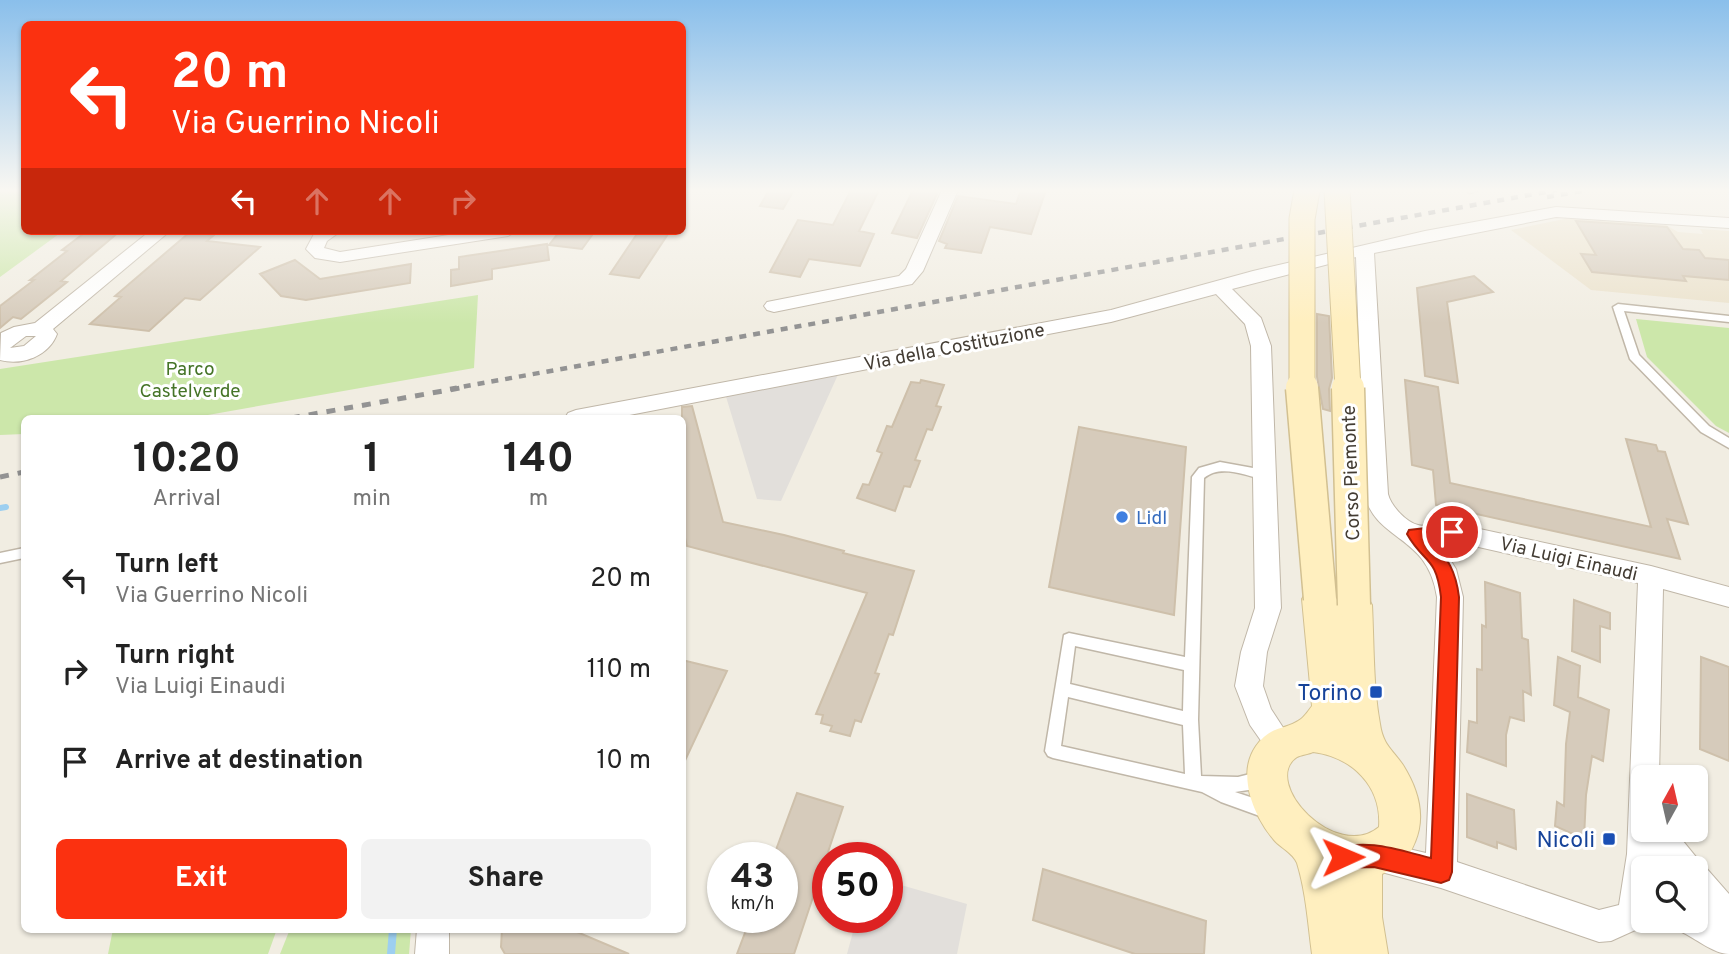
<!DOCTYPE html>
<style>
body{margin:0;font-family:Overpass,sans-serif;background:#f2f2f2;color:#222;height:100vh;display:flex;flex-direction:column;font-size:26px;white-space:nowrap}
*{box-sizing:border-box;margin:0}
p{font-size:23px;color:#767676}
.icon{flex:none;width:38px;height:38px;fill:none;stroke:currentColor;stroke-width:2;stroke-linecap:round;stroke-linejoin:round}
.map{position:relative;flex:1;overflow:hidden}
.side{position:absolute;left:21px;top:415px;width:665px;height:518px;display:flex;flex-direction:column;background:#fff;border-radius:10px;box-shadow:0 2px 5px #0004}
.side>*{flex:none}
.hud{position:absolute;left:21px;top:21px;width:665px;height:214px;border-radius:10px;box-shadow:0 2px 5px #0004;background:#fb3110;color:#fff;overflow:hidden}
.needle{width:46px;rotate:8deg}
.tools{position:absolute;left:1631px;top:765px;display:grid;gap:14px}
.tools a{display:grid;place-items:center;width:77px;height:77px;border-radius:10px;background:#fff;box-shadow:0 2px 5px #0004;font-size:35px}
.speed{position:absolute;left:707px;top:842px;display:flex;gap:14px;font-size:35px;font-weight:700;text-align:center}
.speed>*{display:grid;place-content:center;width:91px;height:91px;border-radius:50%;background:#fff;box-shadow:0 2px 5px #0004;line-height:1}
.speed small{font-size:18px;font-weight:400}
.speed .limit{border:10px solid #d22;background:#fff;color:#111}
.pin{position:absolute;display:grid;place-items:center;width:60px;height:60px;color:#fff;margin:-30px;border:4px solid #fff;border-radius:50%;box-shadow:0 2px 7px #0007}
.me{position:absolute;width:77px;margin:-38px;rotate:89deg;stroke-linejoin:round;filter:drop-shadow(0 0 5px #0008)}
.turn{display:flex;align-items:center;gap:24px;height:147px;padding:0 35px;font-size:32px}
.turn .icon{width:91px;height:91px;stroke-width:2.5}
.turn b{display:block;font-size:49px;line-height:60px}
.lanes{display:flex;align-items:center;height:66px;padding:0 35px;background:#0003;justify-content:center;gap:35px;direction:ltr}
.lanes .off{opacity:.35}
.eta{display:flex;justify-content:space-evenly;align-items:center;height:119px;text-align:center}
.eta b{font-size:42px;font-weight:700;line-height:49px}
.cta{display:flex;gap:14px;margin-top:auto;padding:14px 35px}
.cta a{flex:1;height:80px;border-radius:10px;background:#fb3110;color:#fff;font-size:28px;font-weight:700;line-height:80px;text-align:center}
.cta a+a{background:#f2f2f2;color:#222}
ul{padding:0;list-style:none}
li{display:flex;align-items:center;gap:21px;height:91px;padding:0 35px}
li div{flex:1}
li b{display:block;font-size:26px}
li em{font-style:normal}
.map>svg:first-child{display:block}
.education{fill:#ebe2cc}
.green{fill:#cce7aa}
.parking{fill:#e2dfdb}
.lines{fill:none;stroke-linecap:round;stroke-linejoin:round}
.stream-far1{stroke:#9dcff0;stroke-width:6}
.stream{stroke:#9dcff0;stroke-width:8}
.building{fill:#d6cbbb;stroke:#cec0ab;stroke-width:2}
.service-casing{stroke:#c0b7a8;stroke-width:3}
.minor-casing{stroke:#c0b7a8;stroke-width:2}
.secondary-casing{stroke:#d2c091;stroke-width:2}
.service{fill:#fff;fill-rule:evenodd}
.minor{fill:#fff;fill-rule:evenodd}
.secondary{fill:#ffefbf;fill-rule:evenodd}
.rail-far1{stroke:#939393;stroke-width:4.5;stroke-dasharray:7 7;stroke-linecap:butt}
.rail{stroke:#939393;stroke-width:5;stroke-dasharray:9 9;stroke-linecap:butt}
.secondary-bridge-far1-casing{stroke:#d2c091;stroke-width:27;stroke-linecap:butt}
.secondary-bridge-casing{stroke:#d2c091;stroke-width:35;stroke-linecap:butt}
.secondary-bridge-far1{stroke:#ffefbf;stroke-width:25}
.secondary-bridge{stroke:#ffefbf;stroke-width:32}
.route{fill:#fb3110;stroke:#a3200a;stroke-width:2}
.shop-dot{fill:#3f7fe0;stroke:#fff;stroke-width:2.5}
.transit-dot{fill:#1a4fb4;stroke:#fff;stroke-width:2.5}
.labels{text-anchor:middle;stroke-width:6;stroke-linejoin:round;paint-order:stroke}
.street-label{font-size:19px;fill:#433c33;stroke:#fff}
.park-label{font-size:19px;fill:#457427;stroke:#fff}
.shop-label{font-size:19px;fill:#366cbe;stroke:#fff;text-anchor:start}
.near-transit-label{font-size:23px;fill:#164399;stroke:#fff;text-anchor:end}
</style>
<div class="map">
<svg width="1729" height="954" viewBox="0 0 1729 954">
<rect width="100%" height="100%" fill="#f1ede2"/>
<path class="education" d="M1574,217L1666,225L1678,232L1703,234L1700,229L1729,231V303L1591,290L1511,230Z"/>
<path class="green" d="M0,190H24V231H63L0,277Z
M478,295L474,368L191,418H24V434L0,435V369Z
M1636,319L1729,328V433L1716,426L1647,357Z
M113,929H277L268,954H108Z
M290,929H411L409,954H280Z"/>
<path class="parking" d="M841,368L781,501L757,499L724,390Z
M887,881L967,904L957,954H847L857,917H887Z"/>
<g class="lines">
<path class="stream-far1" d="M0,508L6,507"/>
<path class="stream" d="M391,954L393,929"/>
</g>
<path class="building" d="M769,190H794L783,209L760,206Z
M851,190H879L859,231L874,234L860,266L809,259L800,277L770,272L798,220L833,225Z
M913,190H936L935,193L937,194L917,238L892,233Z
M1021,190H1046L1031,234L990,227L981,253L945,248L947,244L939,241L958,196L1016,204Z
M1576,221L1667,227L1683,249L1699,250L1705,258L1729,260V280L1683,276L1686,281L1592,272L1581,254L1596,255Z
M87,231H120L61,281L67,282L21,319L13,317L0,328V306L34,280H30L67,251L62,250Z
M560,231H595L582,249L549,245Z
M639,231H670L639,278L610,274Z
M190,232L214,235L207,241L260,247L200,300L185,298L149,331L90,324L121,297L115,296Z
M547,244L549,260L492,269V279L451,286V270L459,269V257Z
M295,260L320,279L411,264L410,283L306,300L281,296L260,274Z
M1474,276L1493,292L1447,302L1458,383L1425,376L1417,288Z
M1317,314L1329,316L1332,378L1329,389L1330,411L1323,409L1317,377Z
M921,380L944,385L936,406L941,407L932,430L927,429L915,460L920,461L910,487L904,486L895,511L857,498L863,484L869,485L882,453L877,451L887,426L892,427L911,382L920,383Z
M1405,380L1438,387L1450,483L1651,527L1626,439L1656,445L1658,451L1665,452L1688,524L1667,519L1680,559L1436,505L1433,470L1412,465Z
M692,406L723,522L784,535L844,551L843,553L914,571L893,635L889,634L875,673L879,674L861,722L855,720L850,736L830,731L832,726L821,723L823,715L816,714L867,593L687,546L682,526V407Z
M1079,427L1186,447L1174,615L1049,587Z
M1485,582L1520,593L1522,638L1528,640L1531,695L1523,691L1524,721L1510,717L1506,735V766L1467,752L1469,721L1477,723V669L1482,670V625L1486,627Z
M1574,600L1610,613V629L1600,626V662L1572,651Z
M1558,657L1580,666L1578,697L1609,710L1603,761L1592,756L1586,795L1584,839L1555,826L1557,802L1564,806L1566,744L1570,712L1554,705Z
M1701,657L1729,667V761L1700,749Z
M682,660L727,671L682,767Z
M797,793L843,807L794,954H737L751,917H782V858H773Z
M1467,794L1514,810L1516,849L1497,842V848L1467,837Z
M1043,869L1206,921L1204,954H1135L1033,920Z
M502,929H570L629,954H505L501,947Z"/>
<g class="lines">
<defs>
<path id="service" d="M1466,190H1478L1470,193Z
M1618,304L1729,316V322L1624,311L1639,355L1709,426L1729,438V448L1701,432L1630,359L1613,307Z
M1220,462L1264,470L1270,475L1264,480C1246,475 1220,464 1204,478L1198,720L1201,776L1238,777L1262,771L1268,774L1270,779L1268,784L1255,789L1235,792L1274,805L1276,811L1274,817L1268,819L1221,802L1202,792L1053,758L1048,756L1045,751L1064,635L1069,633L1185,657L1192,477L1199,468ZM1075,646L1184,670L1183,711L1070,684ZM1068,697L1183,725L1185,774L1061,746Z
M24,548V558L0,563V553Z"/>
<path id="minor" d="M942,190H958L923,271L912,284L774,312L767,310L764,306L767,302L899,276L906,269Z
M1556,207L1729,218V228L1556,217L1374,253L1388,494C1391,506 1406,522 1418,525C1427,528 1443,523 1452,523L1651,566L1729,587V607L1663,589L1659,777H1643V830H1674L1696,857L1700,866L1707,869L1729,894V954C1714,954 1695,938 1680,931L1675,920H1696V868H1665L1658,858L1657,868H1643L1645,920L1642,927L1611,941L1599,942L1441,888L1363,867L1359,856L1363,845L1374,841L1426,853L1437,597C1428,534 1377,543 1364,494L1356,257L1232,289L1261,318L1271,346L1281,608L1267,652L1263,686L1271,709L1295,746L1291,755L1281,759L1271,755L1250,725L1235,686L1241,652L1255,608L1251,346L1245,324L1216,294L1111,322L614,418H565L568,413L576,410L1111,310L1253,271L1425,231ZM1452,541L1638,583L1627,854L1619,905L1599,910L1457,862L1463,597L1456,569L1439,542Z
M150,231H170L53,329L57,334C49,356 22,366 0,360L1,333L14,327L35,323ZM26,336H36L24,346L10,348Z
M319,231H341L327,241L324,248L340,252L474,231H517L508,236L340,262L315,258L306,249L314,234Z
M417,929H449V954H415Z"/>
<path id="secondary" d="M1320,584L1332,589L1338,602L1342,595L1354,590L1366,595L1372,605C1374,644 1373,686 1380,724C1383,745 1392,749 1403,765C1418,789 1426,816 1415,842C1408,860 1399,866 1382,874V917L1388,954H1312C1308,924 1306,892 1297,863C1293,853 1281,848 1274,840C1254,816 1236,775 1256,746C1272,724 1285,731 1301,719C1305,716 1309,710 1312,706L1302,599L1308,589ZM1313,752C1352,757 1382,786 1379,827C1336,863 1260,782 1297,757C1301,755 1309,754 1313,752Z"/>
</defs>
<use href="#service" class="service-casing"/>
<use href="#minor" class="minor-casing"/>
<use href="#secondary" class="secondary-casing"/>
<use href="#service" class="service"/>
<use href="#minor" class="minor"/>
<use href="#secondary" class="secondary"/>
<path class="rail-far1" d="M1547,197L1588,190
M450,389L1557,190"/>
<path class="rail" d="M291,418L460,388
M0,477L24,472"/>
<defs>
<path id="secondary-bridge-far1" d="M1337,190L1348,389
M1302,389V219L1307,190"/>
<path id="secondary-bridge" d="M1302,388L1320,599
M1348,388L1354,605"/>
</defs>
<use href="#secondary-bridge-far1" class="secondary-bridge-far1-casing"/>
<use href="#secondary-bridge" class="secondary-bridge-casing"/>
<use href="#secondary-bridge-far1" class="secondary-bridge-far1"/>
<use href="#secondary-bridge" class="secondary-bridge"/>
</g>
<linearGradient id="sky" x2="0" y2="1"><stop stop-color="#8abfeb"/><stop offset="0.59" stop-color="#f9f7f2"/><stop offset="1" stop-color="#f9f7f2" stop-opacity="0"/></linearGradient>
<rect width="1729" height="323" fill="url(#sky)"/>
<path class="route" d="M1452,525L1458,527L1461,532L1458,536L1431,540C1448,558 1456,572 1459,597L1452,872L1449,880L1441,883L1374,867L1343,868L1335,865L1332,857L1335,850C1365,837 1401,851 1431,858L1441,597C1436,555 1424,564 1407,534L1409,530Z"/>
<circle class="shop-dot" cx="1122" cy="517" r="7"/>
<g class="transit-dot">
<rect x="1369" y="685" width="14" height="14" rx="3.5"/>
<rect x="1602" y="832" width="14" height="14" rx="3.5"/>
</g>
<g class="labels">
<g class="street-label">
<text transform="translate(954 346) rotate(-11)" y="7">Via della Costituzione</text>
<text transform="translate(1350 473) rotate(-92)" y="7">Corso Piemonte</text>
<text transform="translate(1569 558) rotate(13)" y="7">Via Luigi Einaudi</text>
</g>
<g class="park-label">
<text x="190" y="375">Parco<tspan x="190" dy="22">Castelverde</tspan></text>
</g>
<g class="shop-label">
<text x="1136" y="524">Lidl</text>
</g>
<g class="near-transit-label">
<text x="1362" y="700">Torino</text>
<text x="1595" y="847">Nicoli</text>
</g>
</g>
</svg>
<div class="tools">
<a><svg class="needle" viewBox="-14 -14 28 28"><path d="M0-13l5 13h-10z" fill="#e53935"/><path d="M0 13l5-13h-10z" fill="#767676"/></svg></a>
<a><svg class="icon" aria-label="search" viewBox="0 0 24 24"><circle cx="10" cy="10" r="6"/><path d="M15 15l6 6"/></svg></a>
</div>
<div class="speed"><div>43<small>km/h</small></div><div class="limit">50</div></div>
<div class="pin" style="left:1452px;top:532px;background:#d93025"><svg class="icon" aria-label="arrive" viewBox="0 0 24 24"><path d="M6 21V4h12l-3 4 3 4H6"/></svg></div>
<svg class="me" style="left:1343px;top:857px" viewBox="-20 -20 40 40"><path d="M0-17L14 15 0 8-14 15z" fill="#fb3110" stroke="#fff" stroke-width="4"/></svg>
<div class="hud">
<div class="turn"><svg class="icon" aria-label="left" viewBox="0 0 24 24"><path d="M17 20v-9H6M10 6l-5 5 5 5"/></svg><div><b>20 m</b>Via Guerrino Nicoli</div></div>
<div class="lanes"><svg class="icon" aria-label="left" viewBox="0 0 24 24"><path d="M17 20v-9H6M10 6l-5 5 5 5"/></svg><svg class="icon off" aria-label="ahead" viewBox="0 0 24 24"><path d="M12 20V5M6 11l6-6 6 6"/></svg><svg class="icon off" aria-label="ahead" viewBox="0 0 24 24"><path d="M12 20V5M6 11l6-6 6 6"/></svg><svg class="icon off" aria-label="right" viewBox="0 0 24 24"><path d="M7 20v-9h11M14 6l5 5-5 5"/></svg></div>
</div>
<section class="side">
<div class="eta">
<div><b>10:20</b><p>Arrival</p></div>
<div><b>1</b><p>min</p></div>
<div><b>140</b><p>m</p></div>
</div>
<ul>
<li><svg class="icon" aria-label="left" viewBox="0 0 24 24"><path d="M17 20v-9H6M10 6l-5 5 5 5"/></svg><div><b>Turn left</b><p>Via Guerrino Nicoli</p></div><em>20 m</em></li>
<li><svg class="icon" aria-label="right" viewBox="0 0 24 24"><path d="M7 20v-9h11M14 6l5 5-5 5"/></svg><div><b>Turn right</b><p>Via Luigi Einaudi</p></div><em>110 m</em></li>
<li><svg class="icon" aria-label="arrive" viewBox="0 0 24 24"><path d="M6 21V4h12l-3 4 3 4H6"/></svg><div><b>Arrive at destination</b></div><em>10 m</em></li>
</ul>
<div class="cta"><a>Exit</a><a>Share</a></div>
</section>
</div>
